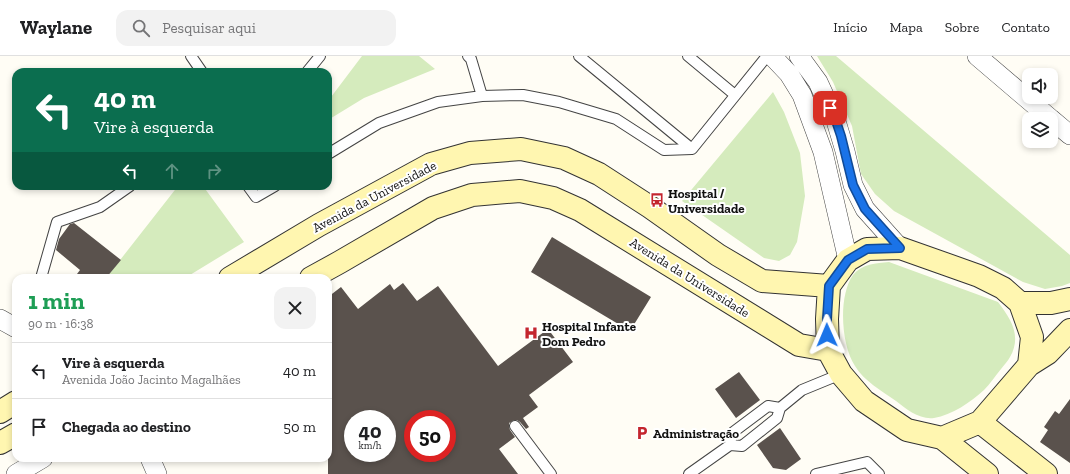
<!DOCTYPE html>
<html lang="pt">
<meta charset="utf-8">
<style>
body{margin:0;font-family:"Zilla Slab",serif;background:#f2f2f2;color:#202124;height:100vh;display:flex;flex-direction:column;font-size:15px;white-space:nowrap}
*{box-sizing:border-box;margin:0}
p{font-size:13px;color:#757577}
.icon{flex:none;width:22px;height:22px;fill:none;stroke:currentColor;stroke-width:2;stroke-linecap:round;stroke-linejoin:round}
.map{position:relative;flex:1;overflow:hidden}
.side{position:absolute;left:12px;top:218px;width:320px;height:188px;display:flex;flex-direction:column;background:#fff;border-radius:12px;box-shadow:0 2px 6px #0003}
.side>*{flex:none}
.banner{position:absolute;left:12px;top:12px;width:320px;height:122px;border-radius:12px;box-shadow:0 2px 6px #0003;background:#0b6e4f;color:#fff;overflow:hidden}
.controls{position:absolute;left:1022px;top:12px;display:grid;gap:8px}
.controls a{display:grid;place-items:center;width:36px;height:36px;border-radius:8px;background:#fff;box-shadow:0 2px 6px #0003;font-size:20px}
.speed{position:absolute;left:344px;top:354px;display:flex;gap:8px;font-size:20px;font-weight:700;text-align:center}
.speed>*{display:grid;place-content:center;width:52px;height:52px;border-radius:50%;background:#fff;box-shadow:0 2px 6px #0003;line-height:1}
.speed small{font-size:10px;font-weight:400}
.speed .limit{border:6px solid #d22;background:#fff;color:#111}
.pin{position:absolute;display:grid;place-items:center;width:34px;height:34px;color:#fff;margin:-17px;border-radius:8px;box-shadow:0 2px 6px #0006}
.me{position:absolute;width:44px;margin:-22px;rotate:359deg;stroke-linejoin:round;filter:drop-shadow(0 0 3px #0008)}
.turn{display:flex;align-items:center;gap:14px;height:84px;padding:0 16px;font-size:18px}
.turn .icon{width:52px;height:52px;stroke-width:2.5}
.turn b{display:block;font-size:28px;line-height:34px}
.lanes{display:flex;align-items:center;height:38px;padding:0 16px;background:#0003;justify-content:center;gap:20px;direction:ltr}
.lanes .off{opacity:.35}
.round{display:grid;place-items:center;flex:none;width:42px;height:42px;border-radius:12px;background:#f2f2f2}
.summary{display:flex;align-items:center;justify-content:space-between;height:68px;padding:0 16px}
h1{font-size:24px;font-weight:800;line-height:30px;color:#1e9e55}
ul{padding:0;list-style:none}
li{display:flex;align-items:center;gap:12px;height:56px;padding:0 16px;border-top:1px solid #e0e0e0}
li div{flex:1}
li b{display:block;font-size:15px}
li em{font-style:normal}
header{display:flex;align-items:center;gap:24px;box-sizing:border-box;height:56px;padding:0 20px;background:#fff;border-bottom:1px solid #e0e0e0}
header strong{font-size:19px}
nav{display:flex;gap:22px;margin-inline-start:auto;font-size:14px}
.search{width:280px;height:36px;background:#f2f2f2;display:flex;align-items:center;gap:10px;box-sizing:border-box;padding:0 14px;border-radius:12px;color:#757577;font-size:15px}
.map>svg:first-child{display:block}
.green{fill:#d5ebbd}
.building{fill:#5a524d;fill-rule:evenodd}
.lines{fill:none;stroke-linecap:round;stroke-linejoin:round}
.lane-casing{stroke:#444;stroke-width:12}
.street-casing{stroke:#444;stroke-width:20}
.secondary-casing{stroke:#333;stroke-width:24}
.lane{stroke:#fff;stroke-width:10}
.street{stroke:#fff;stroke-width:19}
.secondary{stroke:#fff6b0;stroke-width:22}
.route-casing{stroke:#114b97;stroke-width:10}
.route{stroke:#1a73e8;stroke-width:7}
.labels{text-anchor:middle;stroke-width:4;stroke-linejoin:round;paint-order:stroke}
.poi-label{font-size:13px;font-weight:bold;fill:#111;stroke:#fff;text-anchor:start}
.street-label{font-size:13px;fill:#111;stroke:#fff}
</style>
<header>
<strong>Waylane</strong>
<div class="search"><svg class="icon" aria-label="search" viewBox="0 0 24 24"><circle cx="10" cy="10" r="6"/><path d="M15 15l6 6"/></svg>Pesquisar aqui</div>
<nav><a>Início</a><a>Mapa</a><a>Sobre</a><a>Contato</a></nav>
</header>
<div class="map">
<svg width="1070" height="418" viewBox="0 0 1070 418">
<rect width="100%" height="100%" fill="#fffdf5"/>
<path class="green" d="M362,0H419L435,13L364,42L328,64V45Z
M817,0H836L1070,199V227L1062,230L1045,233L1023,226L894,155L875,138L861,118L852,70L833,26Z
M773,36L784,56L800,97L805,140L797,186L790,199L779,205L764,202L682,145Z
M178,130H203L244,186L185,222H106Z
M889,206L998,246C1011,263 1022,280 1010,301C1008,305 1004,309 1001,313C995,320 990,328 984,334C971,346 952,359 934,362C920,364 906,353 896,345C882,335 864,325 855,310C841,289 838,240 853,219C862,208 876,207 889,206Z"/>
<path class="building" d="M74,167L121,204L106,222H74L80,214L56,194L59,183L70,168Z
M552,181L651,241L630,275L531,216Z
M403,227L417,245L438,230L498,310L548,273L573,306L529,339L538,351L523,362L529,371L526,373L520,366L517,364H514L509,367V370L510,374L515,381L499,393L518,418H328V241L341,231L358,253L390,228L394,234ZM353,363H387V397H353ZM413,363H447V397H413Z
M739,316L760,344L736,362L715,333Z
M1070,343V407L1040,386L1048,374L1044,371L1055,355L1059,358Z
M780,372L801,403L786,414L773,412L757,389Z"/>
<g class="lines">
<defs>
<path id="lane" d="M191,0L202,16
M468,0L471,3L482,40
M579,0L692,93
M688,0L735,39
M307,16L320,0
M328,98L379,67L438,46L482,40L523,39L559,46L616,63L664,94L692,93L767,0
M248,130L256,141L275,130
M41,222L57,166L100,151L130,130
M515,370L551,418
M730,389L732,377L768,350L780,352L802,334L841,318
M689,418L730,389L742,390L777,362L780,352
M816,418L867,406L879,418"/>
<path id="street" d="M772,0L789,18L802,39L823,96L848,204
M799,0L818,26L836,65L845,95L853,129L865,153L900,192
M977,0L1051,63
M1051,63L1070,79
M0,263L16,272
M150,402L157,418
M16,418L43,402"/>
<path id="secondary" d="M900,192L979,220L1003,232L1020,247L1032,281L1029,309L980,366L942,382L907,374L864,345L841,318L828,294L827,263L829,230L837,219L848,204L867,193Z
M230,222L319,169L431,108L470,97L521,93L564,102L599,118L650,151L718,199L762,225L829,230
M311,222L340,206L433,152L472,139L520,135L553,142L580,154L799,289L828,294
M1020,247H1051L1070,243
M1029,309L1048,297L1070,274
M0,356L16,346
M980,366L1046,418
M942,382L987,418
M0,387L16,378"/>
</defs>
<use href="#lane" class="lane-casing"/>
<use href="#street" class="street-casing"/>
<use href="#secondary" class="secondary-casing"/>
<use href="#lane" class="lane"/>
<use href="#street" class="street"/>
<use href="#secondary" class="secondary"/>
</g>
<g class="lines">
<defs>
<path id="route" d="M827,279V263L829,230L848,204L867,193L900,192L865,153L853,129L841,80L836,65L830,52"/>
</defs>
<use href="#route" class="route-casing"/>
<use href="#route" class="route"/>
</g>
<defs>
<symbol id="bus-bare" viewBox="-9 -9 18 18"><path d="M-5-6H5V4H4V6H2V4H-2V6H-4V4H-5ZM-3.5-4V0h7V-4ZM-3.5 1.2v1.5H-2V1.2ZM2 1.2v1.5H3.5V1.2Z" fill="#c4262e" stroke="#fff" stroke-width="2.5" paint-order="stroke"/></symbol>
<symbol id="hospital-bare" viewBox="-9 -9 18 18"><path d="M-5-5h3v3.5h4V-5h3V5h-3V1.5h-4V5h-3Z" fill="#c4262e" stroke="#fff" stroke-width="2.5" paint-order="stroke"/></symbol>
<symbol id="parking-bare" viewBox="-9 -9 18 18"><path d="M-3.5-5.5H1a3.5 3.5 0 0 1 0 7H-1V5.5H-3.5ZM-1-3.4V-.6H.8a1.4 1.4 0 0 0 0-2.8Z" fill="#c4262e" stroke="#fff" stroke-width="2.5" paint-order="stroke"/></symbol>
</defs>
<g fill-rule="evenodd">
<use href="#bus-bare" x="647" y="134" width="20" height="20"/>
<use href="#hospital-bare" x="521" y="267" width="20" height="20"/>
<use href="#parking-bare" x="632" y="367" width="20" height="20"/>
</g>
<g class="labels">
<g class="poi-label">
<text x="668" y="142">Hospital /<tspan x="668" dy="15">Universidade</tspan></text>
<text x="542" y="275">Hospital Infante<tspan x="542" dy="15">Dom Pedro</tspan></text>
<text x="653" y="382">Administração</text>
</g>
<g class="street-label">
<text transform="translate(374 140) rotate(-28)" y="5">Avenida da Universidade</text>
<text transform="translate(690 221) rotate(32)" y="5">Avenida da Universidade</text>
</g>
</g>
</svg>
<div class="controls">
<a><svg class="icon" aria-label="sound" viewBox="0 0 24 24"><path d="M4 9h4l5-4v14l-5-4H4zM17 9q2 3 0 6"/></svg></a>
<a><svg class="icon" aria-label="layers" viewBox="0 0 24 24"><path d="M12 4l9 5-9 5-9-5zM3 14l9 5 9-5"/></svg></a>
</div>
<div class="speed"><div>40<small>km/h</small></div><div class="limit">50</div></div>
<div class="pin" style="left:830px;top:52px;background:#d93025"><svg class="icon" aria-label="arrive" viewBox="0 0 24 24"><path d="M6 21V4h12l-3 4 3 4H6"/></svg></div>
<svg class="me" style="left:827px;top:279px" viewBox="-20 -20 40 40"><path d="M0-17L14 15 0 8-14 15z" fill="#1a73e8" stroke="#fff" stroke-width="4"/></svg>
<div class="banner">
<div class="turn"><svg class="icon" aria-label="left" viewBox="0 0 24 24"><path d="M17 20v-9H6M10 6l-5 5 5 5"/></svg><div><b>40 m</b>Vire à esquerda</div></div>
<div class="lanes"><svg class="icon" aria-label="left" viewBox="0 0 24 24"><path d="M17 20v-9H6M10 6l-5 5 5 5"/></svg><svg class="icon off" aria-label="ahead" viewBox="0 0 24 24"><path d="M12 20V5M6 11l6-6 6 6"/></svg><svg class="icon off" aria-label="right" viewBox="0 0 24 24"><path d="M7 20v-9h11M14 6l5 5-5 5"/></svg></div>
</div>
<section class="side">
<div class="summary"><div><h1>1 min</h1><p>90 m · 16:38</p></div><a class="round"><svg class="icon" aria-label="close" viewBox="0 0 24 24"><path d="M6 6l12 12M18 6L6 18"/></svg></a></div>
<ul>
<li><svg class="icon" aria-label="left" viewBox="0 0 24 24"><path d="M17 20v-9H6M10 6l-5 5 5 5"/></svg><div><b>Vire à esquerda</b><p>Avenida João Jacinto Magalhães</p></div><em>40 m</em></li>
<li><svg class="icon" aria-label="arrive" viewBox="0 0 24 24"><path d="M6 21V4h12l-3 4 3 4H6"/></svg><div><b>Chegada ao destino</b></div><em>50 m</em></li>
</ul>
</section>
</div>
